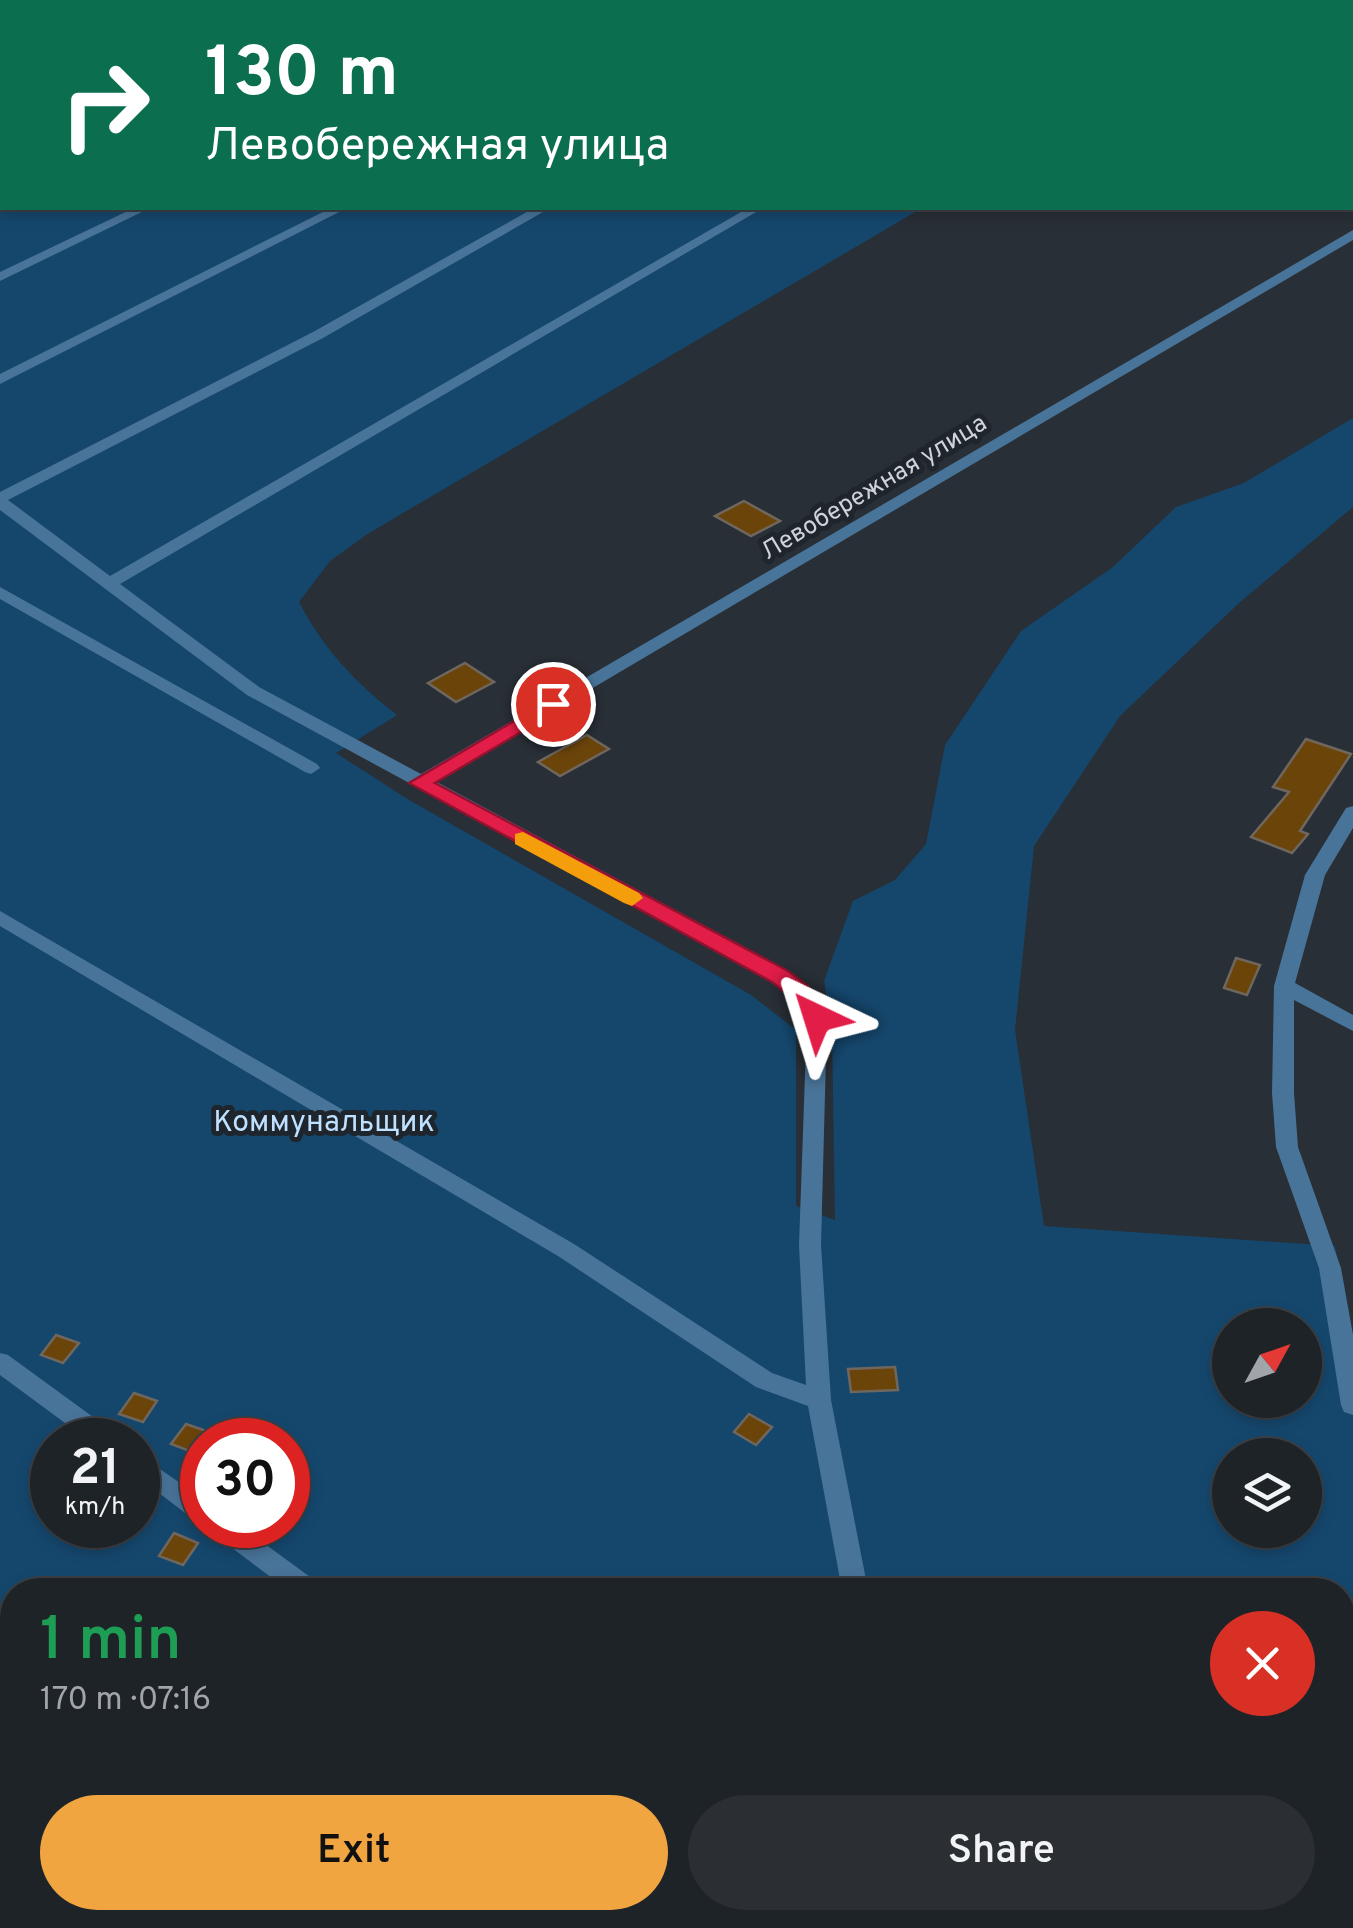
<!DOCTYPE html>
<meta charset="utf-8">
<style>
body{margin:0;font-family:Overpass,sans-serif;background:#2b2f34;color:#f1f3f6;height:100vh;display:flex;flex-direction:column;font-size:38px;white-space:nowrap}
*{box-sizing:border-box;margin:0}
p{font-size:32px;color:#a1a4a8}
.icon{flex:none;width:55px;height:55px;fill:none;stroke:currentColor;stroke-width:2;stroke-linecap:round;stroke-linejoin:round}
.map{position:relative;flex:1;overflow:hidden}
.panel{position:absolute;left:0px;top:1578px;width:1355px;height:352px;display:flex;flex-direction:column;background:#1e2328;border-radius:40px 40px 0 0;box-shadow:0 5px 15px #0003,0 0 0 2px #3c4045}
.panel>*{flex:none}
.top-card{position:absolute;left:0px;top:0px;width:1355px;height:210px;box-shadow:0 5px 15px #0003,0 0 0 2px #3c4045;background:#0b6e4f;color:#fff;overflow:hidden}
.needle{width:65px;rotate:50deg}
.fabs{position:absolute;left:1212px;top:1308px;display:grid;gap:20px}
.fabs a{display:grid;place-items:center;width:110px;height:110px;border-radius:50%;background:#1e2328;box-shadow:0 5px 15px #0003,0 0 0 2px #3c4045;font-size:50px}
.speed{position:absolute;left:30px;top:1418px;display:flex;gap:20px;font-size:50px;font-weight:700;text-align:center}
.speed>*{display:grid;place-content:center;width:130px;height:130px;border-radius:50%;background:#1e2328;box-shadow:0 5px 15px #0003,0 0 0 2px #3c4045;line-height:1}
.speed small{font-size:25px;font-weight:400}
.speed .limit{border:15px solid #d22;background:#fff;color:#111}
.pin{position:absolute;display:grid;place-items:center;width:85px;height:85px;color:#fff;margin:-42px;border:5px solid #fff;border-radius:50%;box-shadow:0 2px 10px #0007}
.me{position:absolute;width:110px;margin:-55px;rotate:319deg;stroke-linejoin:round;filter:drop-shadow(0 0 8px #0008)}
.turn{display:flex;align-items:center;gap:35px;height:210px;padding:0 40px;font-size:45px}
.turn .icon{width:130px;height:130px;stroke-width:2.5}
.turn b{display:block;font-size:70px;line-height:85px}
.round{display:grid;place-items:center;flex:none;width:105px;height:105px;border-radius:52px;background:#2b2f34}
.headline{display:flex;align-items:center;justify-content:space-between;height:170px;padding:0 40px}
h1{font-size:60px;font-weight:600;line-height:75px;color:#1e9e55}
.primary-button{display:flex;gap:20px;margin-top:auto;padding:20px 40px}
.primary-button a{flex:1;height:115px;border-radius:60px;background:#f1a540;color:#111;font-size:40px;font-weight:600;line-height:115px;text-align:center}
.primary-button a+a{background:#2b2f34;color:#f1f3f6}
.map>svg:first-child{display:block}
.green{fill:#15476d;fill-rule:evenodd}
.building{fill:#6b440a;stroke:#6f675e;stroke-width:2.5}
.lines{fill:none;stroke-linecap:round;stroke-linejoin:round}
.path{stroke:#6c7278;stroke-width:6;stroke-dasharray:12 6;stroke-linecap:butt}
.street{fill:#497499;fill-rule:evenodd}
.route{fill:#e11d48;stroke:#92132f;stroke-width:2.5}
.slow{fill:#f59e0b}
.labels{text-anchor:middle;stroke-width:10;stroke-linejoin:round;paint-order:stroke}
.far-street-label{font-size:25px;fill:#ced3d8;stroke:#1e252c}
.park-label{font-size:30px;fill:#bfe1ff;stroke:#1e252c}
</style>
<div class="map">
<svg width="1353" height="1928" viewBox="0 0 1353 1928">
<rect width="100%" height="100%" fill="#282f36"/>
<path class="green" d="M0,0L929,2H2V208H922L369,533L330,561L299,602C324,650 355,682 397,715L336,753L409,800L751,995L796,1030V1206L835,1220L832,1029L824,981L853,901L895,880L926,844L945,745L1021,631L1113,567L1176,507L1244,483L1353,418V507L1239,603L1120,716L1034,846L1015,1030L1044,1226L1335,1246L1353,1334V1928H0ZM1230,1325H1305V1400H1230ZM52,1440H138V1525H52ZM202,1440H288V1525H202ZM1230,1455H1305V1530H1230ZM12,1590H1342V1918H12Z"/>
<path class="building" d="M744,501L780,521L751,536L715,516Z
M465,663L494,682L456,702L428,683Z
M587,735L609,749L560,776L538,762Z
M1306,739L1351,754L1300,831L1308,834L1292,853L1251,837L1289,792L1273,787Z
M1236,958L1260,965L1247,995L1224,988Z
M56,1335L79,1343L63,1363L41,1355Z
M895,1367L898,1390L851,1392L848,1369Z
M134,1393L157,1401L143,1422L119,1414Z
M749,1414L772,1427L756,1445L734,1432Z
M186,1424L209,1432L195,1453L171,1444Z
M174,1533L198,1543L183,1565L159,1556Z"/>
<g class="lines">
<path class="path" d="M0,1909L23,1928"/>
<path class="street" d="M942,0H958L960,2H944Z
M2,103V111L0,112V104Z
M1352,117H1353V125H1352Z
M2,176V184L0,185V177Z
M134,208H150L0,281V272Z
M331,208H347L0,384V374Z
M534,208H550L323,338L8,500L110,576L748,208H763L120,584L259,687L421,774L1353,230V240L435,781L757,954L807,987L827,1018L821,1245L831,1400L868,1590H842L808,1406L756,1387L558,1256L0,926V911L574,1244L772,1373L806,1385L799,1245L807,1018L793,997L743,964L247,695L0,510V492L313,332Z
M0,587L317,764L320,768L311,774L305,772L0,599Z
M1353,806V828L1325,875L1295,983L1353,1015V1031L1294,1000V1093L1298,1147L1341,1268L1353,1335V1415L1344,1412L1341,1405L1319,1268L1276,1147L1272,1093L1274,986L1305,875L1346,808Z
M0,1353L8,1355L115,1433L118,1440H88L0,1375Z
M138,1454L202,1498V1522L193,1519L138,1477Z
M207,1525H239L317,1582L321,1590H288L211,1532Z
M775,1918H816L821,1928H779Z
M842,1918H870L866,1928H838Z"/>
</g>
<path class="route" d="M553,698L563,704L560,709L435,783L788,971L808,986L829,1018L825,1024H809L792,998L772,982L409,783Z"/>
<path class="slow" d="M523,832L639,893L643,898L632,906L624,903L515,844V834Z"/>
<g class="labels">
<g class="far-street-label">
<text transform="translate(873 486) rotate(-31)" y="9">Левобережная улица</text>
</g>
<g class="park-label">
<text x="324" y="1131">Коммунальщик</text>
</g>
</g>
</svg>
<div class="fabs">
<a><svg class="needle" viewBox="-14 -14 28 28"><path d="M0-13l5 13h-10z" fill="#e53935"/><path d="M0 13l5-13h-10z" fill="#a1a4a8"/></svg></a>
<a><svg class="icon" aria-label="layers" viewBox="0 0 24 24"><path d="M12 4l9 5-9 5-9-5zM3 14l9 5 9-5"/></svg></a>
</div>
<div class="speed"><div>21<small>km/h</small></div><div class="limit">30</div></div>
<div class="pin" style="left:553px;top:704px;background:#d93025"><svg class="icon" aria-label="arrive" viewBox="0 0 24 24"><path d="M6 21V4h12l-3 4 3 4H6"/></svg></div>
<svg class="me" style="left:817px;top:1018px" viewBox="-20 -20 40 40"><path d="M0-17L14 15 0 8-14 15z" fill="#e11d48" stroke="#fff" stroke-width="4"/></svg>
<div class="top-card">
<div class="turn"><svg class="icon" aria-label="right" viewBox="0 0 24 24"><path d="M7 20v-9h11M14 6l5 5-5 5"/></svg><div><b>130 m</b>Левобережная улица</div></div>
</div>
<section class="panel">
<div class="headline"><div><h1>1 min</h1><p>170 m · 07:16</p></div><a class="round" style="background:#d93025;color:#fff"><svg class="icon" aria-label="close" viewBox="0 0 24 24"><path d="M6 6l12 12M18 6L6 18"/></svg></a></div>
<div class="primary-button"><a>Exit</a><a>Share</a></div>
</section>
</div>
